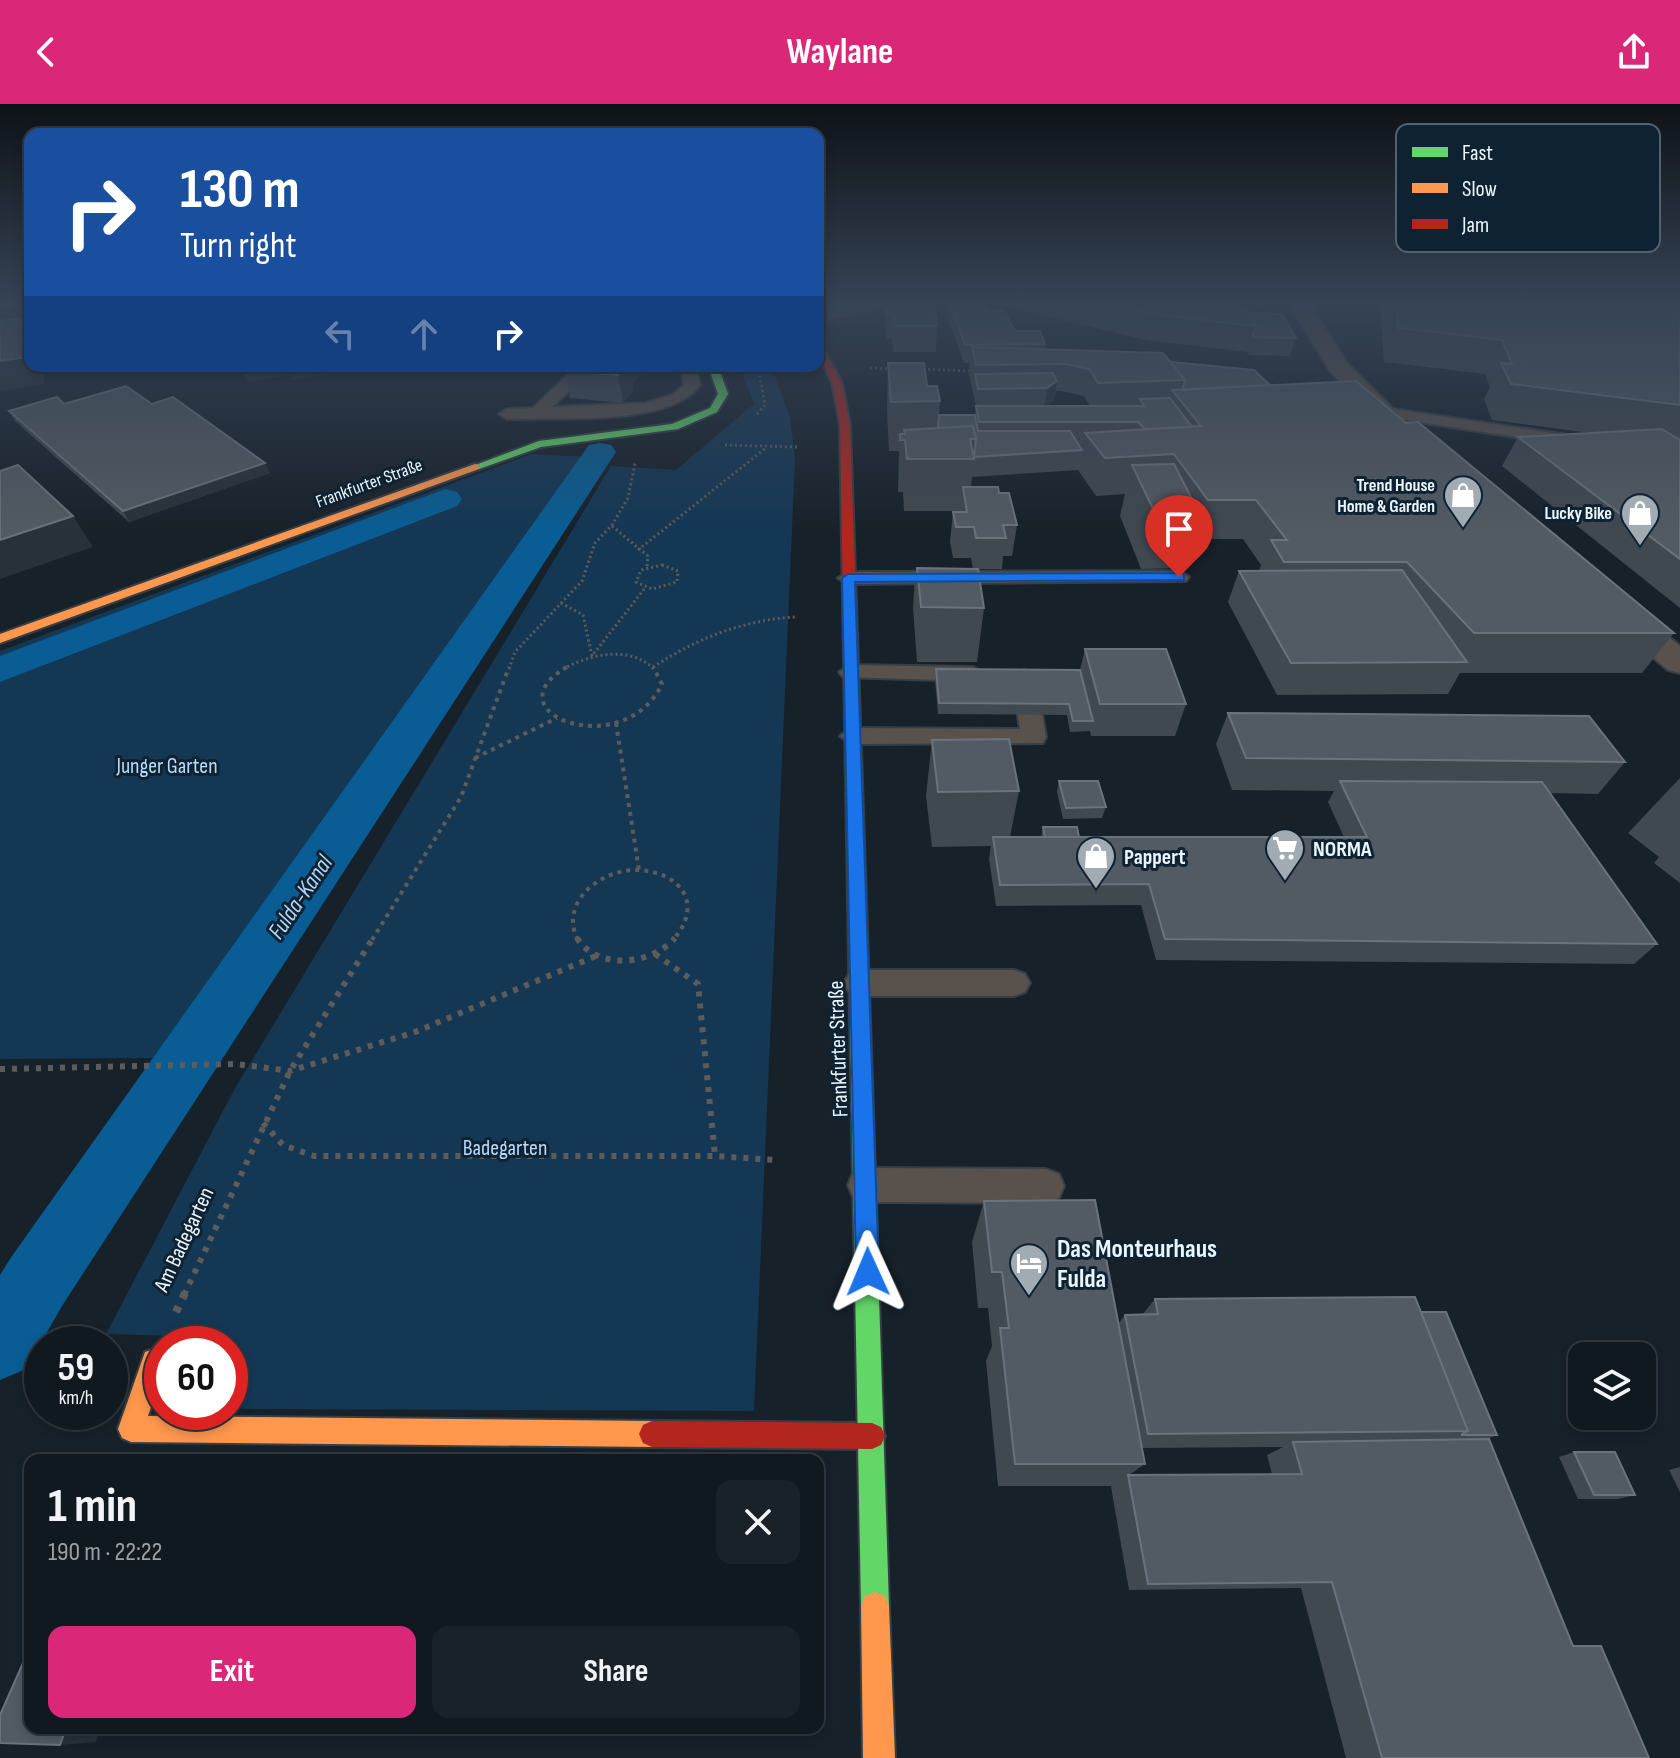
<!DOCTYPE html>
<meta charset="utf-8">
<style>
body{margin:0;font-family:"Sofia Sans Condensed",sans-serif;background:#1a2229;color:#f1f3f6;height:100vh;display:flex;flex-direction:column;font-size:30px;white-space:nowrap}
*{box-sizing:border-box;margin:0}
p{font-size:26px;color:#9ca0a5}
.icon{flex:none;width:44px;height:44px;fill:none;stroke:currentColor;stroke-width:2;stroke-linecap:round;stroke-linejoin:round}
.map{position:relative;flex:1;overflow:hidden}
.drawer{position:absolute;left:24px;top:1350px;width:800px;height:280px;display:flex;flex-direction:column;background:#111920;border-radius:16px;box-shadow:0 4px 12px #0003,0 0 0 2px #30383e}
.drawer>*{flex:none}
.top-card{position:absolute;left:24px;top:24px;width:800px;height:244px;border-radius:16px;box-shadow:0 4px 12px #0003,0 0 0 2px #30383e;background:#1a4fa0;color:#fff;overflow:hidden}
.tools{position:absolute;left:1568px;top:1238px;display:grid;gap:16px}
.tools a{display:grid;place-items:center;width:88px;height:88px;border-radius:16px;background:#111920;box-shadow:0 4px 12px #0003,0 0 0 2px #30383e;font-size:40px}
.speed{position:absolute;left:24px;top:1222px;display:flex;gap:16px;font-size:40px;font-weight:700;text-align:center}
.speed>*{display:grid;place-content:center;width:104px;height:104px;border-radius:50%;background:#111920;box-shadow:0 4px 12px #0003,0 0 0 2px #30383e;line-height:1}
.speed small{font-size:20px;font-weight:400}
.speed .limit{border:12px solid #d22;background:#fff;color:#111}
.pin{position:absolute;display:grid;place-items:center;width:68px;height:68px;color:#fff;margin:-82px -34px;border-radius:50% 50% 50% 0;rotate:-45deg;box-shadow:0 0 8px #0007}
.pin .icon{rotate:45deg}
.me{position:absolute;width:88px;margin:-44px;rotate:359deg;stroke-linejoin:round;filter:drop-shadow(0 0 6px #0008)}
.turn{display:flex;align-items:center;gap:28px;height:168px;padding:0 24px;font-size:36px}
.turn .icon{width:104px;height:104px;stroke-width:2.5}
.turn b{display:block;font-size:56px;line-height:68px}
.lanes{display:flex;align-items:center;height:76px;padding:0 24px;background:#0003;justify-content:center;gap:40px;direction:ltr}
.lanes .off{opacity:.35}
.round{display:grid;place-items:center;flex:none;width:84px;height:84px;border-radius:16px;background:#1a2229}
.head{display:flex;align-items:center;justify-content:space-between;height:136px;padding:0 24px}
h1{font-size:48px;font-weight:700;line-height:60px}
.cta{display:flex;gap:16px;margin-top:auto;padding:16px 24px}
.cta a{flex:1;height:92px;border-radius:16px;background:#db2777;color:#fff;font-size:32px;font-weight:700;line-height:92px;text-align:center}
.cta a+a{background:#1a2229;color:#f1f3f6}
header{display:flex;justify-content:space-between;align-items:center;height:104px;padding:0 24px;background:#db2777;color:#fff;font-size:36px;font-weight:700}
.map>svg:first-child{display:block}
.green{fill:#143754}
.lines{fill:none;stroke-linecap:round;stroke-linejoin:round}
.canal{fill:#095d94;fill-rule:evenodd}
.lane-casing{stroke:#363f46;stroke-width:4}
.street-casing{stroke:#363f46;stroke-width:4}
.fast-casing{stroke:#363f46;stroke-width:4}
.slow-casing{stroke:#363f46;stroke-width:4}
.jam-casing{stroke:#363f46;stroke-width:4}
.path-far3{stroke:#5d5c5b;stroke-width:3;stroke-dasharray:2 3;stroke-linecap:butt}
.path-far2{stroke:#5d5c5b;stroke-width:4;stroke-dasharray:4 5;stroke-linecap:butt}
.path-far1{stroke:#5d5c5b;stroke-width:6;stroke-dasharray:5 7;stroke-linecap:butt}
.path{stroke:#5d5c5b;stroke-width:8;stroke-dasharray:6 9;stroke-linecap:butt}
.lane{fill:#59524c;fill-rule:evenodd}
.street{fill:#59524c;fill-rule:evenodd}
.fast{fill:#63d668;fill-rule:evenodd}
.slow{fill:#ff974d;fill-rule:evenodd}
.jam{fill:#b3261e;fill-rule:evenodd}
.wall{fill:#404850;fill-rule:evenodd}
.shaded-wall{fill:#283139}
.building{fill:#525b63;stroke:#6a737b;stroke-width:2}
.route{fill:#1a73e8;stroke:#114b97;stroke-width:2}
.labels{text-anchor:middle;stroke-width:6;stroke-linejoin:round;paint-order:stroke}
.far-street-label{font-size:18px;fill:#ebf5fe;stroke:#0f2232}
.far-poi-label{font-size:18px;font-weight:bold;fill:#ebf5fe;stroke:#0f2232;text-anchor:end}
.park-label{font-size:22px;fill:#b7dcfd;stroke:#0f2232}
.poi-label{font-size:22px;font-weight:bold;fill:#ebf5fe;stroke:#0f2232;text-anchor:start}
.street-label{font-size:22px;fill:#ebf5fe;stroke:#0f2232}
.water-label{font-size:24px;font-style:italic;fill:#b2d7f9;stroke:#0f2232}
.near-poi-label{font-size:26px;font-weight:bold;fill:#ebf5fe;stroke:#0f2232;text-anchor:start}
.key{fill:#0f2232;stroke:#51616f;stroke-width:2}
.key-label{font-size:22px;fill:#ebf5fe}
</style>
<header><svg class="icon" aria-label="back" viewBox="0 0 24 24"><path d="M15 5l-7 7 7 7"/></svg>Waylane<svg class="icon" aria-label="share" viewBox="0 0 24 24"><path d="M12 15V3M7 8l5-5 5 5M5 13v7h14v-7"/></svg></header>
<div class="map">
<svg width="1680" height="1654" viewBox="0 0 1680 1654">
<rect width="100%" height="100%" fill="#17212a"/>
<path class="green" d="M739,262H771L790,313L795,355L754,1307L242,1305L230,1281V1240H209L206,1233L106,1230L234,986L611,362L676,366L754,300Z
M532,350L587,353L162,954L0,955V547Z"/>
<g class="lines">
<path class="canal" d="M600,339L611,341L616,348L62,1202L26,1265L0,1276V1171L12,1152L589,341Z
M445,385L457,388L462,395L457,402L0,578V552Z"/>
<defs>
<path id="lane" d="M577,262H594L552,303L646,299L672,291L684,281L680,262H696L700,281C670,323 556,313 507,315L499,310L507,305L533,304Z
M1380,303L1580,333L1589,338L1580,343L1374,311V305Z
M1179,467L1189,473L1186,477L848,480L838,474L848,468Z
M851,561L973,563L985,570L973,577L843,573L839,568Z
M1024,566L1036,573L1046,633L1043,639L852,640L840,632L852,624L1020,625L1012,573Z
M860,866H1014L1025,870L1030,879L1025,888L1014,892H860L849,888L844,879L849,870Z
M866,1064L1046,1065L1059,1070L1064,1082L1059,1094L1046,1099L866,1098L853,1093L848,1081L853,1069Z"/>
<path id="street" d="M851,198H893L890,202L818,217V205Z
M1288,198H1309L1347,259L1402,314L1405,319L1402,324H1384L1330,267Z
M1617,498L1628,500L1680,542V569L1668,566L1606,514L1601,507L1606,500Z"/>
<path id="fast" d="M708,262H718L728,290L717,308L678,325L541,343L479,365L470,363L539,337L672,320L710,304L718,290Z
M860,907L867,909L870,915L889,1502L885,1512L875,1516L865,1512L861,1502L850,915L853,909Z"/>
<path id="slow" d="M475,360L479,361V365L0,539V530Z
M154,1245L162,1248V1270L148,1312L652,1317L661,1321L665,1330L661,1339L652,1343L131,1338L122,1334L118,1325L145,1248Z
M875,1488L885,1492L889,1502L895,1654H863L861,1502L865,1492Z"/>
<path id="jam" d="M818,238L822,241L842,279L850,321L870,915L867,921L860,923L853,921L850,915L840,321L832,279L818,250Z
M652,1317L872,1319L881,1323L885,1332L881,1341L872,1345L652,1343L643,1339L639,1330L643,1321Z"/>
</defs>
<use href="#lane" class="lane-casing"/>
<use href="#street" class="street-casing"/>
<use href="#fast" class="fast-casing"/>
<use href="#slow" class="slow-casing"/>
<use href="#jam" class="jam-casing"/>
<path class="path-far3" d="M870,264L892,265
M918,265L976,267
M757,310L765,301L758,262
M725,341L798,343
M612,422L648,452L647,463
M638,446L766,344
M662,461L678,467L677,478L652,485L636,478L641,466Z
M561,499L583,511L592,552L645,484
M653,563C698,534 743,516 796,513
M509,565L515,548L582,477L595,439L612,421L628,394L635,359
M563,565C591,550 629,541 654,565"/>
<path class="path-far2" d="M567,563C487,609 624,660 662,580L653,563
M616,619L639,766
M475,654L557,614
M372,836L461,693L509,563
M578,836C558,798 602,764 639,766C682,769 704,801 673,836"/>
<path class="path-far1" d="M577,834C597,867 652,861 675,834
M655,850L698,880L715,1052
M0,965L236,960L290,967L415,928L596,852
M263,1019L283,1041L314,1052H715L776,1056
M184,1191L290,967L373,834"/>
<path class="path" d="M176,1208L185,1189"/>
<use href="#lane" class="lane"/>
<use href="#street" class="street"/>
<use href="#fast" class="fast"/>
<use href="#slow" class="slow"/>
<use href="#jam" class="jam"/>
</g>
<path class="wall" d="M891,198H934L937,222L936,248H893L892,235H885L886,203H890Z
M948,198H985L987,207L1015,227L1045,240V245L1171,258L1270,281L1406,319L1674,529L1642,569H1460L1448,590L1277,591L1228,498L1239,467H1259L1261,461L1243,435H1196L1194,432L1184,464L1141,465L1120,412L1125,390L1096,392L1078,366L972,373L971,383L999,389L1017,421L1012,452H1003L1002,465H973L971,454H953L950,438L953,408L960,407H904L903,388H898L899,347H889L887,308L888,259L927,282L940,297L939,311H975L976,302L969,270L970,259H964L947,211ZM1056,287H1061L1084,292L1090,302H1046L1054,296Z
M997,198H1262L1261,201L1230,200L1249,209L1296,234L1290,252L1249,251L1248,248L1146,236L997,200Z
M1380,198H1680V504L1502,362L1518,333L1591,329L1492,316L1484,295L1490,283L1485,270L1384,258Z
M648,262L632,280L633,287L623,299L570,294L565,267Z
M64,300H152L270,369L129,418L15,317L9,307Z
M917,464L984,504L977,558H917L913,504L915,472H917Z
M1085,545L1186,600L1175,632H1091L1090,627L1070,628L1067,611L938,610L935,576L936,565L1080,566Z
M1228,609L1625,658L1598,690L1550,689L1657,840L1634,860L1156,856L1141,801L996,802L989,755L991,742L932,743L926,692L932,636L1019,687L1010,733H1041L1043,723L1079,733H1344L1328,698L1334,687L1232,686L1216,640Z
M1680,674V779L1654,759L1659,753L1628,729Z
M1059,677L1106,703L1102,714L1063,715L1057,688Z
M984,1097L1118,1220L1125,1211H1142L1155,1195L1421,1208L1497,1331L1487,1335L1573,1542L1649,1654H1346L1301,1484L1129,1486L1111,1383L1113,1382H998L986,1257L992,1242L988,1204H978L972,1138ZM1283,1343L1267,1351L1272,1370L1129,1371L1145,1360L1142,1344Z
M1574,1348L1635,1391L1618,1395H1578L1559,1353Z
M1680,1363V1388L1669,1366Z"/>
<path class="shaded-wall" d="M30,199V262H43L44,280L0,287V203Z
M285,262H372L292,276L291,271L248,278L243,269Z
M622,262H648L632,280L633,287L623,299L618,271Z
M1057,277L1054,296L1044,303L1047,284Z
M265,359L270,369L129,418L123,407Z
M73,412L93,443L0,475V436Z
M66,1624H101L96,1638L60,1641Z"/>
<path class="building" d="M0,198H30V199L0,203Z
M891,198H934L937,222H894L893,209H886V203H892Z
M950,198H985L987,207H1004L1015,227H1040L1045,240L965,241Z
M1102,198H1219L1246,203L1256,222L1152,210Z
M1396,198H1680V301L1511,280L1501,259L1512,260L1502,236L1398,224Z
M1249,209L1282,210L1296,234L1254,233L1253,230L1256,222Z
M27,213V253L0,257V217Z
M972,243L1163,249L1185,276L1098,279L1089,265L1066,260L976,261Z
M1171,258L1254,266L1270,281L1184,286L1183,284L1185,276Z
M888,259H924L927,282H937L940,297L891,298Z
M242,262H285L243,269Z
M569,262H627L618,271L565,267Z
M1053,269L1057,277L1047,284L978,285L975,270Z
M1356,277L1406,319L1418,318L1674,529H1474L1407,458H1284L1271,436H1287L1256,396H1208L1174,350L1105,354L1085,329L1201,322L1172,286Z
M126,282L152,300L173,293L265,359L123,407L9,307L57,293L64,300Z
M1170,294L1192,323L1145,325L1138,318H979L976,302H1144L1140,295Z
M939,311H975L978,327H1070L1082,346L974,353L976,335L973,322L938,324Z
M973,322L976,335H970L974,355H907L905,336H900V330H905L904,326Z
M1662,325L1680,336V455L1518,333Z
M1174,360L1200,411H1156L1132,361Z
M18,361L73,412L0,436V367Z
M963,383H998L999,389H1009L1017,421H1003L1006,434H976L974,423H956L953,408H967Z
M917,464L978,465L984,504L921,503Z
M1402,466L1467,558L1291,559L1239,467Z
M1085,545H1166L1186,600H1100Z
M936,565L1080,566L1093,617H1073L1069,600L939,599Z
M1228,609L1589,612L1625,658L1246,654Z
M1009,635L1019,687L938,688L932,636Z
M1059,677H1098L1106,703L1066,704Z
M1340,677L1542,678L1657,840L1165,835L1149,780L1000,781L993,733H1367Z
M1043,723H1077L1079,733H1045Z
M1095,1096L1145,1360H1015L1000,1224H1009L1002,1168H992L984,1097Z
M1415,1193L1468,1327L1148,1330L1125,1211L1158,1210L1155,1195Z
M1421,1208H1446L1497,1331H1462V1330L1468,1327Z
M1489,1335L1573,1542H1601L1649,1654H1382L1332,1478L1148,1480L1128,1371L1302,1370L1293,1338Z
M1574,1348H1615L1635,1391H1594Z
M30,1543V1624H66L60,1641L0,1639V1611Z"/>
<linearGradient id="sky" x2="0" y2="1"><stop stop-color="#0d1217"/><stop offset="0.46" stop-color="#364355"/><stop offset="1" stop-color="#364355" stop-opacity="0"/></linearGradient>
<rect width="1680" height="430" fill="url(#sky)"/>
<path class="route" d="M1179,469L1184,470V476L855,478L879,1168L876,1177L868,1180L859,1177L856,1168L842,474L848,470Z"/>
<defs>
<symbol id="shop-pin" viewBox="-11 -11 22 30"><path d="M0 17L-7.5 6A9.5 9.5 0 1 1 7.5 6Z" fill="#a1abb4" stroke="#0f2232"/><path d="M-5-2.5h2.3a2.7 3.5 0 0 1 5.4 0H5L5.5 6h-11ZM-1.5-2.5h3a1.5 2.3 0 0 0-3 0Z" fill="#fff"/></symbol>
<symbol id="supermarket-pin" viewBox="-11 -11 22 30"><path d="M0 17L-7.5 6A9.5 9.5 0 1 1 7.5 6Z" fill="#a1abb4" stroke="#0f2232"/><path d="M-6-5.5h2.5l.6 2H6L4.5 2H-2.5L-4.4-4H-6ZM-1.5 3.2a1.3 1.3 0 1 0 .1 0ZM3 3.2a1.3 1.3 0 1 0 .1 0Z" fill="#fff"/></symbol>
<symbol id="hotel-pin" viewBox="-11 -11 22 30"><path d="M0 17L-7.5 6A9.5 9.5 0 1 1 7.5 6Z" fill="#a1abb4" stroke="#0f2232"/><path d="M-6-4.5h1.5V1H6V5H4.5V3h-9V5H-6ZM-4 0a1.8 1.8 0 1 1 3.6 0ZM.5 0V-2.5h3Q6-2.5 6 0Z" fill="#fff"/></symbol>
</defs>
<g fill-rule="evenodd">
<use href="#shop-pin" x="1441" y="369" width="44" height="60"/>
<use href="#shop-pin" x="1618" y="387" width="44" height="60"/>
<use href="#supermarket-pin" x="1263" y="722" width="44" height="60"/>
<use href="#shop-pin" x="1074" y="730" width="44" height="60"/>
<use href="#hotel-pin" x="1007" y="1137" width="44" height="60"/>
</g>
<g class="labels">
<g class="far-street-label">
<text transform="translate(369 379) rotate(-20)" y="6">Frankfurter Straße</text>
</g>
<g class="far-poi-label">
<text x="1435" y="387">Trend House<tspan x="1435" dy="21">Home &amp; Garden</tspan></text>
<text x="1612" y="415">Lucky Bike</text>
</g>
<g class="park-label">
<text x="167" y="669">Junger Garten</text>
<text x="505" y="1051">Badegarten</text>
</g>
<g class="poi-label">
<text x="1313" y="752">NORMA</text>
<text x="1124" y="760">Pappert</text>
</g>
<g class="street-label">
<text transform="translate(837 945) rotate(-92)" y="8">Frankfurter Straße</text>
<text transform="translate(183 1135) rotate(-65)" y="8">Am Badegarten</text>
</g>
<g class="water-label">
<text transform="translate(300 793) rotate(-56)" y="8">Fulda-Kanal</text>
</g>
<g class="near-poi-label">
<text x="1057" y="1153">Das Monteurhaus<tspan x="1057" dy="30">Fulda</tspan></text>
</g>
</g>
<rect x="1396" y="20" width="264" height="128" rx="12" class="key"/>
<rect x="1412" y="43" width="36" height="10" fill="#63d668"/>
<rect x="1412" y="79" width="36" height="10" fill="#ff974d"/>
<rect x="1412" y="115" width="36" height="10" fill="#b3261e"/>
<g class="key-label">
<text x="1462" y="56">Fast</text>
<text x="1462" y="92">Slow</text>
<text x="1462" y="128">Jam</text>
</g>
</svg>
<div class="tools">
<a><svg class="icon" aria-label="layers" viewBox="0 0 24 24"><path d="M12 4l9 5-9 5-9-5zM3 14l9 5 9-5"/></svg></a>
</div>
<div class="speed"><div>59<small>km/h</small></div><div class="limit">60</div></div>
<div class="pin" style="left:1179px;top:473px;background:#d93025"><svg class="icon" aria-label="arrive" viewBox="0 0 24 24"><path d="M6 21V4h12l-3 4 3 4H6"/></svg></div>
<svg class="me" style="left:868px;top:1168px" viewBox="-20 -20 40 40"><path d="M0-17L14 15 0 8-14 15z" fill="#1a73e8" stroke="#fff" stroke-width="4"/></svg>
<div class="top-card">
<div class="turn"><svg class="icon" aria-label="right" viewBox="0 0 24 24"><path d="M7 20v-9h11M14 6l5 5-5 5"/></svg><div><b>130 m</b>Turn right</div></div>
<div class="lanes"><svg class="icon off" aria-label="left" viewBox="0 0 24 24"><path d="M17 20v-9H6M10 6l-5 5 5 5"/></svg><svg class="icon off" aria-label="ahead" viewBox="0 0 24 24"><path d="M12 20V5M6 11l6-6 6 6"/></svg><svg class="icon" aria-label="right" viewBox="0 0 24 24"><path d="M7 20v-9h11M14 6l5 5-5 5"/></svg></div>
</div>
<section class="drawer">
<div class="head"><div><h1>1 min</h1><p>190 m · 22:22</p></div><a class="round"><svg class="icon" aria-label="close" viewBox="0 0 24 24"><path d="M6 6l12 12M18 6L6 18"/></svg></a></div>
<div class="cta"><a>Exit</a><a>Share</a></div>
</section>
</div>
